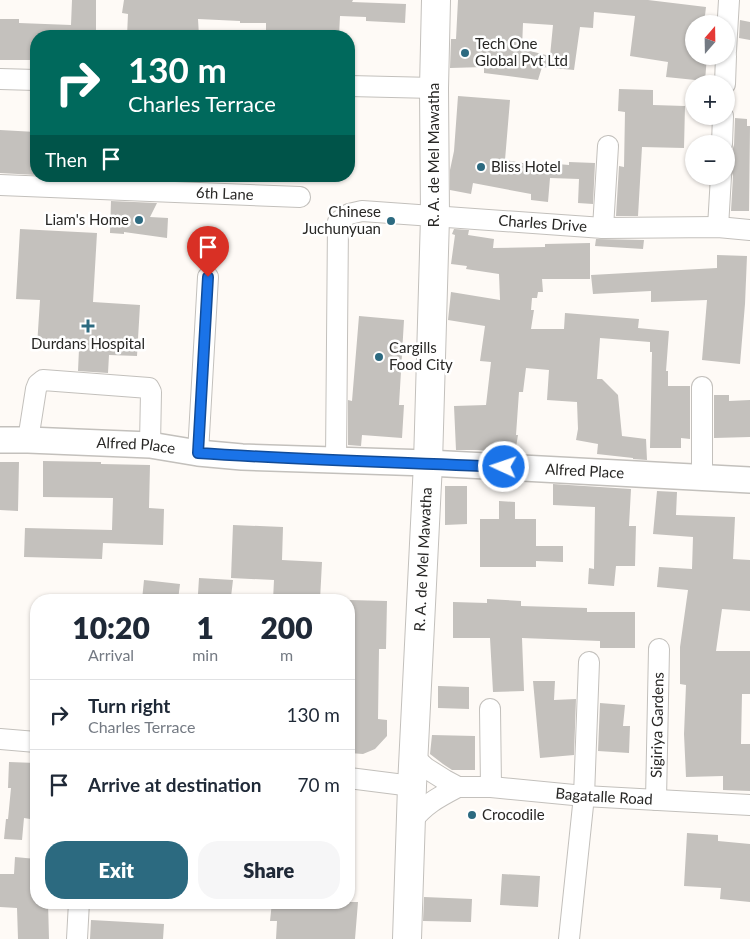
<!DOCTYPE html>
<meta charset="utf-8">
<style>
body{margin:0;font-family:Lato,sans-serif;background:#f6f6f7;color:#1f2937;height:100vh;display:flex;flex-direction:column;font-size:19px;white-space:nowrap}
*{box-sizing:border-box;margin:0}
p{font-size:16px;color:#747a83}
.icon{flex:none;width:28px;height:28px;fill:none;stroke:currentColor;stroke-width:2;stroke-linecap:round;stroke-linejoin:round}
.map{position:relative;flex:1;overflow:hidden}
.sheet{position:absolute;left:30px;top:594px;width:325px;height:315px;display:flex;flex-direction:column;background:#fff;border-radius:20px;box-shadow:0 1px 4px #0004}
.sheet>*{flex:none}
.hud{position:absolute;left:30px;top:30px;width:325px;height:152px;border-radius:20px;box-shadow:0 1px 4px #0004;background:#00695c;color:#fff;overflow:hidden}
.needle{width:32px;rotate:20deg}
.buttons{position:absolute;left:685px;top:15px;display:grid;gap:10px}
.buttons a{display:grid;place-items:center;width:50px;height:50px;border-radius:50%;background:#fff;box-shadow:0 1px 4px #0004;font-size:25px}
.pin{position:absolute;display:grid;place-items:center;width:42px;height:42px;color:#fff;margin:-51px -21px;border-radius:50% 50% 50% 0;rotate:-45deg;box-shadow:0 0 5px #0007}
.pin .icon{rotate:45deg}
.me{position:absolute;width:55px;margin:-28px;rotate:273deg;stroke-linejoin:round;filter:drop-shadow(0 0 4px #0008)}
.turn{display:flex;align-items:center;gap:18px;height:105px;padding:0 15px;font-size:22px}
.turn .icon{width:65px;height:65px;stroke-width:2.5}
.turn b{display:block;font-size:35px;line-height:42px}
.then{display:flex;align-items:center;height:48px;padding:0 15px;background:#0003;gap:10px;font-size:19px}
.eta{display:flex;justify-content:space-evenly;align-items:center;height:85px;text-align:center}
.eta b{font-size:30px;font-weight:800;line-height:35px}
.button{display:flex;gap:10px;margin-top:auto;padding:10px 15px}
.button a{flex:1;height:58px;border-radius:20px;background:#2c6a80;color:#fff;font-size:20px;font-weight:800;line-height:58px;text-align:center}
.button a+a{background:#f6f6f7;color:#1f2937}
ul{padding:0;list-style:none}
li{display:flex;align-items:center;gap:15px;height:70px;padding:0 15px;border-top:1px solid #e0e1e3}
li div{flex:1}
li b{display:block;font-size:19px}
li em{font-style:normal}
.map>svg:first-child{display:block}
.building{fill:#c4c1bd;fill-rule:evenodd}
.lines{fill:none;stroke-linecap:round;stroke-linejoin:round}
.minor-casing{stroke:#c3c0bc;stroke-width:22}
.major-casing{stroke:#c3c0bc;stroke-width:28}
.highway-casing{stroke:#c3c0bc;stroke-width:30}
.minor{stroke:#fff;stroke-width:20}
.major{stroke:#fff;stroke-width:25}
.highway{stroke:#fff;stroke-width:28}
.route-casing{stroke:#114b97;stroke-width:12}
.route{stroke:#1a73e8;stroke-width:9}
.poi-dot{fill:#2c6a80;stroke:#fff;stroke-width:2}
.labels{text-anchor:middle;stroke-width:5;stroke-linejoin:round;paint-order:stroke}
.poi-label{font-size:15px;fill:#282725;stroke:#fff;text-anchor:start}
.street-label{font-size:15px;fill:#282725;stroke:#fff}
</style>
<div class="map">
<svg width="750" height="939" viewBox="0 0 750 939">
<rect width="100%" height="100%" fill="#fefaf6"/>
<path class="building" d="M72,0H96V36H36V60H0V19H19V23L71,25Z
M124,0H353L352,2L406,4L405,23L366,21V17L340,16L339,36H266V23H240V21L198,19L199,36H127L128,14L122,13Z
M458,0H648L706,7L704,24H694V56H707L705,81L666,77L668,62L630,56L635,16L594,12L593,28L580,27L574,70L542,67L538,80L484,73V67L450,68L451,39H456ZM523,23L553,25L550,56L522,49Z
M740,20L750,22V40L739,38Z
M619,89L653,90V105L685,106L684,148L642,147L638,216H616L619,166L624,167L625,112L618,111Z
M458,96L510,100L505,160L534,165V162L569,165V162L595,163L593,204L578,203L579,179L550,178L548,202L531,200V194L473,183L471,194L450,190V170L454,151Z
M735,118L747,119V126H750L749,211H731L733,176L731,170L726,166V155L732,151L734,145Z
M0,130L36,132V175L0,173Z
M111,201L157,203L150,217L168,218L167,238L124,232V234L110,233Z
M20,229L97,233L93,302L140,305L137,356L109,355L108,373L78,371L79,349L37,346L40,300L16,299Z
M454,229L469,230L468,235L494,239L493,248L545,247V244L590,243V279H542L543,292H538L537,298H532L531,310H534L531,329H564L565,313L639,319L638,328L669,331L666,371H668V386H690V439L681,438V448H650L652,352H650V342L600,338L597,379H602L618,395L622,436L646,439L647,460L633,459V458L597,454L598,444L576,440L578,429L577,402L547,400L549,370L526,368L523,392H519L516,435H518L515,453L495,452L479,450H456L454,406L486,405L491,362L480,361L485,326L448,320L451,292L500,300L499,274L466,269L467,266L451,264L455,235L452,234Z
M596,239L644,240L643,249L595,246Z
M717,255L747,256L745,304L740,364L702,360L707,300L651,302V291L593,294L591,275L717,268Z
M359,316L404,320L399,405H404L402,438L362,435L361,446L348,445V400L352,401Z
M714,395H729V401L750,400V437L714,438Z
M43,461L101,462V464L150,465L149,508L164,509L163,545L103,543L102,559L24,557L25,528L112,530L113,498L43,497Z
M0,462H19L18,511L0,510Z
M553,484L631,489L629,526H636L635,566H616L614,586L588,584L589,568L594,569L595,507L553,505Z
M445,486H467V524L445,525Z
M657,491L677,492L676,515L735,517L733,559L750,560V611L722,609L716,651H750V694H742L741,744H750V791L723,790V776L686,777L684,734L686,685L680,684V647L688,590L657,587L659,567L692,569L693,537L653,534Z
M499,501L515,502V519H536V546H563V562L536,561V567H480V519H499Z
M233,525L283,527L282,560L322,562L320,600H273L274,580L231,578Z
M199,578L233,580L231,597L198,594Z
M144,580L180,584L178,600H142Z
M487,599L521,601V606L587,608V612H635V648H600V641L522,638L524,691L493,692L490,638H453V602L487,603Z
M349,600L387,601L386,649H379L378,719L387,720V736L375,749L363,754L349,753Z
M533,681H555L554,700L576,699L574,755L540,758Z
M438,686L469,687V709L438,708Z
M600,703L625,705L623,726H630L629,753L598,751Z
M432,735L475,736V770H452L443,764L430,754Z
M9,762L36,763V789L33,788L30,819L24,818L22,840L4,839L6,819H8L11,788H8Z
M687,833L718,835V841L750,844V902L720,899L721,888L684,886Z
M15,857L36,859V902H48L49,939H18L17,908L0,907V874H14Z
M502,874L540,876L538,907L500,905Z
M424,897L472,899L471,922L423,921Z
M272,902H358L355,939H276L277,921H270Z
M91,920L164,924L163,939H90Z"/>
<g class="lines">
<defs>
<g id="minor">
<path d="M726,51L729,0"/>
<path d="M0,79L36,80"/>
<path d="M725,84L726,56"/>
<path d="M349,86L434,88"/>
<path d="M722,144L723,116"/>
<path id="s1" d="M0,185L300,197"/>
<path d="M718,227L721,176"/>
<path d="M603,228L608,146"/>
<path d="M702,387V477"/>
<path d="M28,440L36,389L38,384L43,380L149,388L151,392L150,445"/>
<path d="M198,453L208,277"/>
<path id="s2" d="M336,460L338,222L349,214L362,211L603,228L718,227L750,230"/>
<path d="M490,709L491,787"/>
<path d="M0,739L36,742"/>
<path id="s3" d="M414,757L426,768L445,780L458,787H491L584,796L750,805"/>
<path d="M349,778L412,786"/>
<path id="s4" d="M656,800L659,649"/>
<path d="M411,822C425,804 439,797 458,787"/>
<path d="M77,939L79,902"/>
<path d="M569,939L584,796L589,662"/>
</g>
<g id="major">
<path id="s5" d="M0,440H28L150,445L198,453L242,457L428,463L750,480"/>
</g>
<g id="highway">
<path id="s6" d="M407,939L412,786L428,463L435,217L434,88L436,0"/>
</g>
</defs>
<use href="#minor" class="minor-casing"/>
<use href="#major" class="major-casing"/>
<use href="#highway" class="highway-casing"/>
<use href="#minor" class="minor"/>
<use href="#major" class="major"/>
<use href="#highway" class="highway"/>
</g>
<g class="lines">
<defs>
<path id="route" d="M208,277L198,453C300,460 402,462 504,467"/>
</defs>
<use href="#route" class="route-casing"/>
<use href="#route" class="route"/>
</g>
<g class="poi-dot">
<circle cx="465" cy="53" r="5"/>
<circle cx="481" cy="167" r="5"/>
<circle cx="139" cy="220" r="5"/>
<circle cx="391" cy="221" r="5"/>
<path d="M85.5 318.5h5v5h5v5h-5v5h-5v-5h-5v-5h5z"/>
<circle cx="379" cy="357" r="5"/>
<circle cx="472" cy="815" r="5"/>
</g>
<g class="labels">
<g class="poi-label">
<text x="475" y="49">Tech One<tspan x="475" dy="17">Global Pvt Ltd</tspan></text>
<text x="491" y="172">Bliss Hotel</text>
<text x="381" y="217" text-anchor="end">Chinese<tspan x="381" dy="17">Juchunyuan</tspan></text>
<text x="129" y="225" text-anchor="end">Liam's Home</text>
<text x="88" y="349" text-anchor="middle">Durdans Hospital</text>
<text x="389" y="353">Cargills<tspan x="389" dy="17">Food City</tspan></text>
<text x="482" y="820">Crocodile</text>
</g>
<g class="street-label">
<text transform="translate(434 155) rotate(-90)" y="5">R. A. de Mel Mawatha</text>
<text dy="5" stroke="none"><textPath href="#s1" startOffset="225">6th Lane</textPath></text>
<text dy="5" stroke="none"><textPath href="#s2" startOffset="446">Charles Drive</textPath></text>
<text dy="5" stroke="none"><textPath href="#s5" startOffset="136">Alfred Place</textPath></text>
<text dy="5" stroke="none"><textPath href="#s5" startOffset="586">Alfred Place</textPath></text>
<text dy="5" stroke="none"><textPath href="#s6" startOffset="380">R. A. de Mel Mawatha</textPath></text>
<text dy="5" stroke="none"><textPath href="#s4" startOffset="75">Sigiriya Gardens</textPath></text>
<text dy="5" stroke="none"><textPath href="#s3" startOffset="200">Bagatalle Road</textPath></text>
</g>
</g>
</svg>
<div class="buttons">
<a><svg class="needle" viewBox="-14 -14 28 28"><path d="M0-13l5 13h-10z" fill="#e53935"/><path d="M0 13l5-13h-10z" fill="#747a83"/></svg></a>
<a>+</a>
<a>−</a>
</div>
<div class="pin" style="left:208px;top:277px;background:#d93025"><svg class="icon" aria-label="arrive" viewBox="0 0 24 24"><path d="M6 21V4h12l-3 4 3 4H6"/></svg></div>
<svg class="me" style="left:504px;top:467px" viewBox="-20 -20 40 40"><circle r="17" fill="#1a73e8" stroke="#fff" stroke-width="3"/><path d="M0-11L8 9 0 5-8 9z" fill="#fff"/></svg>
<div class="hud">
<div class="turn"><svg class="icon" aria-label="right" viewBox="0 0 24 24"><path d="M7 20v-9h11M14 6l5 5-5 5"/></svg><div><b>130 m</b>Charles Terrace</div></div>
<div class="then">Then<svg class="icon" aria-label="arrive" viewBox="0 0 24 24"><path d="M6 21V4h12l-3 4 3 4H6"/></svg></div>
</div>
<section class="sheet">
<div class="eta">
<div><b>10:20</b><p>Arrival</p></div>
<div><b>1</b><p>min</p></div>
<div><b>200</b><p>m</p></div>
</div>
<ul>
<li><svg class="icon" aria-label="right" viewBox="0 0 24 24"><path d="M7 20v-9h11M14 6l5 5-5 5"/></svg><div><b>Turn right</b><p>Charles Terrace</p></div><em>130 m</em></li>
<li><svg class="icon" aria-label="arrive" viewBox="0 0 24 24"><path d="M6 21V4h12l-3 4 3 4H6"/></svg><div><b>Arrive at destination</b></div><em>70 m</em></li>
</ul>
<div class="button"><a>Exit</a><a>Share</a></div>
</section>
</div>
